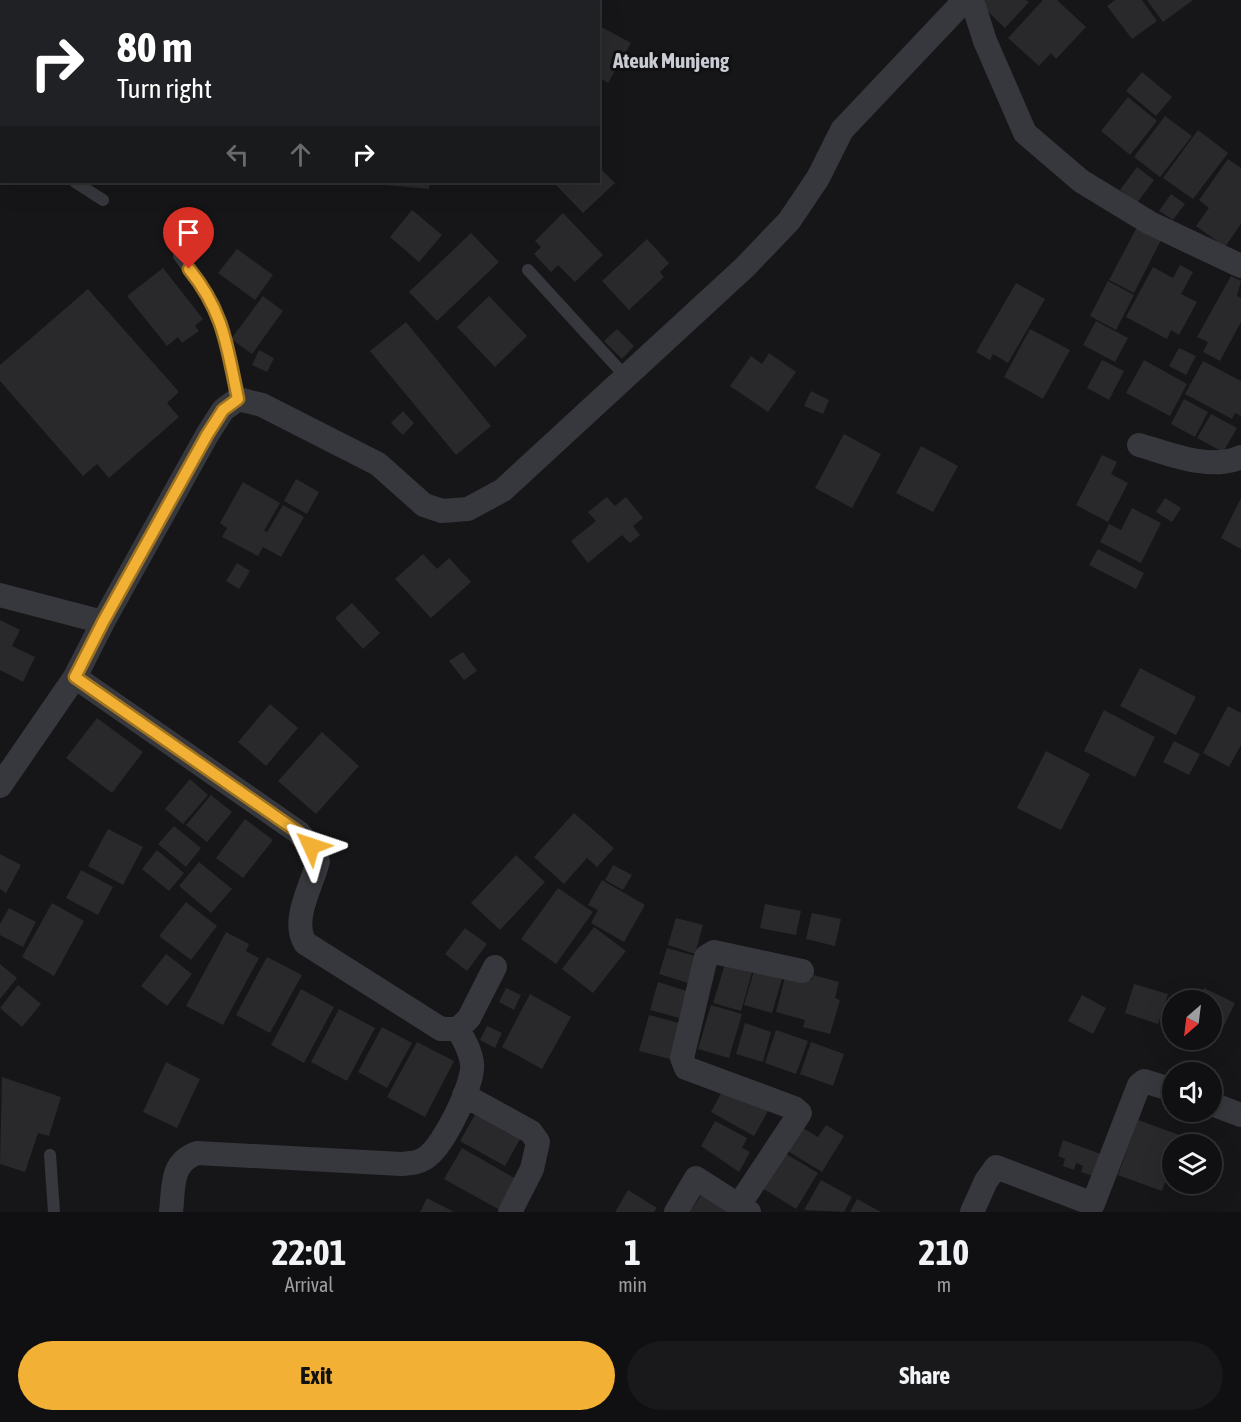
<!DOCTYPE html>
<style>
body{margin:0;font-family:"Asap Condensed",sans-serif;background:#19191b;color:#f1f3f6;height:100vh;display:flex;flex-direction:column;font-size:22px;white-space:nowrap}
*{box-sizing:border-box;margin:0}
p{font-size:20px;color:#9c9d9f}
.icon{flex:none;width:33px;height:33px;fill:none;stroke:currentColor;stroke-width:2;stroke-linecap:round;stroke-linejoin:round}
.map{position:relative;height:1212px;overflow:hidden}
.drawer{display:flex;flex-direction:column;background:#101012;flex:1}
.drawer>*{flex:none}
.hud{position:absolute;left:0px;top:0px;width:600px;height:183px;box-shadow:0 6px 24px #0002,0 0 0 2px #303032;background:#202124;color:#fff;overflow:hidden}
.needle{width:39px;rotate:208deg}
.controls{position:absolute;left:1162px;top:990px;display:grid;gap:12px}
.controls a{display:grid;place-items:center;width:60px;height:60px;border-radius:50%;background:#101012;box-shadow:0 6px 24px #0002,0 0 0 2px #303032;font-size:30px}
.pin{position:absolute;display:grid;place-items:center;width:51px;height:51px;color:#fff;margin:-62px -26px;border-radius:50% 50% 50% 0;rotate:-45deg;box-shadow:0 0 6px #0007}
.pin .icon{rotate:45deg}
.me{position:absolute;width:66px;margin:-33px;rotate:312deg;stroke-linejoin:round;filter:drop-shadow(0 0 4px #0008)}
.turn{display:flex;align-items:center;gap:21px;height:126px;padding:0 18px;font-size:27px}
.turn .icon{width:78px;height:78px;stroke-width:2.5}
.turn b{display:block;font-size:42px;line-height:51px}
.lanes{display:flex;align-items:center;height:57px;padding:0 18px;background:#0003;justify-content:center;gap:30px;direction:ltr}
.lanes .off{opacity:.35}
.eta{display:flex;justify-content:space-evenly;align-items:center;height:102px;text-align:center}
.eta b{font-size:36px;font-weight:700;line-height:42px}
.cta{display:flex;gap:12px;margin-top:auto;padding:12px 18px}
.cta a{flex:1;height:69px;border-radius:36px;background:#f2b134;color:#111;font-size:24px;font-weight:700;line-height:69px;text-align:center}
.cta a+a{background:#19191b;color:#f1f3f6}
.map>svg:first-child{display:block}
.building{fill:#29292c}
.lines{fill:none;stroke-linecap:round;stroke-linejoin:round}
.lane{stroke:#37383d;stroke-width:12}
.street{stroke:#37383d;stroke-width:24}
.route-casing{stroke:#9d7322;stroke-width:15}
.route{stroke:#f2b134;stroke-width:10}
.labels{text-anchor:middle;stroke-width:6;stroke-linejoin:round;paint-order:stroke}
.quarter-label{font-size:21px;font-weight:bold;fill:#c9ccd4;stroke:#111113}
</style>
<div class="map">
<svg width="1241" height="1212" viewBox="0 0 1241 1212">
<rect width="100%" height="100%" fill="#161618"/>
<path class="building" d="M986,0H1026L1029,2L1005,28L981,5Z
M1043,0H1057L1086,27L1056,59L1051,53L1039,66L1008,38Z
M1115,0H1142L1157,21L1132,39L1107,6Z
M1147,0H1193L1163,22Z
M598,25L631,43L608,83L598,77Z
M1142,72L1172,97L1156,116L1126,91Z
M1128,97L1157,121L1130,155L1101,131Z
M1165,116L1192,136L1160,177L1134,157Z
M1198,130L1228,153L1193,199L1163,178Z
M1228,159L1241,168V224L1225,247L1196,226L1209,208L1199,200Z
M598,166L615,183L583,213L553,182H598Z
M1137,167L1154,180L1137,203L1120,190Z
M387,182H430L429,189L386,185Z
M1171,194L1185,204L1173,220L1159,211Z
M412,210L442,235L419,262L390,237Z
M563,213L603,255L575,282L558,265L551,272L534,254L541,247L535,241Z
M1137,227L1161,240L1134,293L1109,280Z
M471,233L499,262L437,321L409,292Z
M647,239L669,263L660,272L664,277L629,310L602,281Z
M237,249L273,275L255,300L218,273Z
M1180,265L1193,272L1181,294L1197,302L1179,335L1171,330L1167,339L1126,317L1153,267L1173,278Z
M163,268L203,319L195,326L199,331L182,343L178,337L167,346L127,296Z
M1231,276L1241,281L1237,296L1241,298V322L1220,361L1203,352L1208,342L1197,337Z
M1108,281L1134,295L1116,330L1090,316Z
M1016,283L1045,299L1008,363L993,354L990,360L976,352Z
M88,289L179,392L167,403L179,417L109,478L97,464L83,476L0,381V365Z
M263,296L283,311L252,354L231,339Z
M489,296L527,336L495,367L457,327Z
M1096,321L1128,338L1115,362L1083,345Z
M406,322L491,426L456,455L370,351Z
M617,329L634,346L622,359L604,341Z
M1030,329L1070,350L1043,399L1004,377Z
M1179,348L1196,356L1186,375L1169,366Z
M259,350L274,358L267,372L252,365Z
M769,353L796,372L768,412L730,386L751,356L762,364Z
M1102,360L1124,371L1109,400L1087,388Z
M1144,360L1187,384L1170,416L1126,393Z
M1203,361L1241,381V416L1235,413L1232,419L1185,394Z
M811,391L829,400L823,414L804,406Z
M1184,399L1208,412L1195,437L1171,424Z
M403,411L414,423L403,435L391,423Z
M1211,414L1237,428L1223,452L1197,438Z
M844,434L881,454L852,508L815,488Z
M921,446L958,466L933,512L896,493Z
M1102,455L1117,462L1111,474L1128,483L1108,522L1076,505Z
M296,479L319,492L307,514L284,501Z
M243,482L280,503L264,531L267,532L283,505L304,517L281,557L263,547L258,556L222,537L227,528L220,523Z
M607,497L615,506L626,497L643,518L633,526L640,535L630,543L622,535L588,563L571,541L596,521L588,512Z
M1165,498L1181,508L1172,522L1156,512Z
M1241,498V549L1221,538Z
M1132,508L1161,523L1141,563L1100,542L1109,524L1121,530Z
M1098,549L1144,573L1136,589L1089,565Z
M423,554L437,569L449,558L471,582L431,618L395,579Z
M237,563L250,571L239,589L226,581Z
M352,603L380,633L363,649L335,618Z
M0,620L20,630L12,646L35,657L23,682L0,670Z
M463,652L477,671L464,680L449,661Z
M1140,668L1196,697L1176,735L1120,706Z
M270,704L298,728L266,766L238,742Z
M1228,706L1241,713V745L1229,767L1203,753Z
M1104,710L1155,737L1135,777L1084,751Z
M97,718L143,752L112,793L66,758Z
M322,732L359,766L316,814L278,781Z
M1174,741L1200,754L1189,775L1163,762Z
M1046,751L1090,774L1061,830L1017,808Z
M190,779L208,795L183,824L165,809Z
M211,795L232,812L207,842L186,825Z
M574,813L614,848L597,867L587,858L564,884L534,857Z
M245,819L273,840L243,878L216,858Z
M174,826L201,848L186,867L158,844Z
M108,829L143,847L123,885L88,866Z
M157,850L184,873L169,891L142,869Z
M0,854L21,865L6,893L0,889Z
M516,855L545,882L500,930L471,903Z
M199,862L232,889L211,913L179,886Z
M613,865L632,875L623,890L605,880Z
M81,870L113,887L98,915L66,898Z
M602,880L645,905L624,942L591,923L598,910L588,905Z
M558,888L593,912L556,964L521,939Z
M186,902L217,926L191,960L159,936Z
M52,903L84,921L54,976L22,957Z
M765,904L801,911L796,935L760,928Z
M9,908L36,922L23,947L0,935V924Z
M812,913L841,919L835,946L806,939Z
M676,918L703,925L695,954L668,945Z
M594,927L626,951L593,993L562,969Z
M465,928L487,944L467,971L445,954Z
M226,932L249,944L246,951L259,958L223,1025L186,1006Z
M667,948L695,956L688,983L659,974Z
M166,954L192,974L167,1006L141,986Z
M267,957L302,975L270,1033L236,1015Z
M726,961L753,969L741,1011L713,1003Z
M0,964L17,978L0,999Z
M754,971L782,979L772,1013L744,1005Z
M786,973L812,980L813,975L839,982L835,998L840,1000L830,1034L803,1027L805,1020L776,1012Z
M658,982L687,991L679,1018L650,1010Z
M1134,984L1168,994L1158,1024L1125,1013Z
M18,985L41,1004L22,1027L0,1008Z
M506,988L521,995L514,1010L499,1002Z
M1204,988L1235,1003L1221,1032L1212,1028V1000H1198Z
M301,989L334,1007L304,1063L271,1045Z
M530,994L571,1017L542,1069L502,1047Z
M1082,995L1106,1008L1093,1034L1068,1021Z
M711,1005L742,1014L729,1058L698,1049Z
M339,1009L375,1028L347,1081L311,1062Z
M649,1015L679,1023L670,1059L639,1051Z
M745,1023L771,1032L763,1062L736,1054Z
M487,1026L502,1033L495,1048L480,1040Z
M382,1027L412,1043L387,1088L358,1072Z
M776,1030L808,1041L796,1074L765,1063Z
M417,1042L454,1061L425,1117L387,1097Z
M811,1042L844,1054L833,1086L800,1074Z
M166,1062L200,1079L177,1128L143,1112Z
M2,1077L61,1097L49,1136L38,1133L25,1172L0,1164Z
M725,1086L768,1111L754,1136L711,1112Z
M480,1106L524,1132L505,1166L460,1141Z
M1138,1120L1182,1136L1179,1144H1173V1161L1162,1191L1118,1175Z
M715,1121L747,1138L742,1148L750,1152L739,1172L701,1146Z
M826,1125L844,1136L822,1172L786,1150L801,1127L818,1137Z
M1063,1140L1106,1156L1093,1176L1081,1172L1083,1166L1079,1164L1076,1163L1074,1170L1063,1166L1065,1159L1058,1156Z
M462,1148L516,1179L498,1209L444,1179Z
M783,1152L818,1173L796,1209L762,1188Z
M821,1180L852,1197L844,1212L804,1210Z
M705,1189L734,1212H690Z
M628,1190L657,1208L654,1212H615Z
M427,1198L454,1212H420Z
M857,1199L881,1212H850Z"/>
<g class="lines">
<path class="lane" d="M0,137L2,138
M75,182L103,200
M179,256L213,302L222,323L238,399
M528,270L627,378
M50,1155L54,1212"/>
<path class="street" d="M972,0L985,41L1025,133L1081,181L1150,223L1241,266
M1139,445C1171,454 1209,471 1241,457
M0,595L103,622
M75,677L298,832L311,846L318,861C312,886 291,919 305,943L441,1029H458L469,1018L495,967
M0,786L75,677L103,622L207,435L223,410L238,399L262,405L378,464L424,505L442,511L468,509L503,490L745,267L789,221L818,178L842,130L965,0
M464,1095L531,1132L538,1142L532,1169L510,1212
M1212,1104L1241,1115
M739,1205L800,1113L794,1108L686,1068L682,1058L706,957L714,952L802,971
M171,1212C174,1186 170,1163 197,1153L401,1164C411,1163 420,1163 428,1156C444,1144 474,1084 472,1064C471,1051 464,1040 458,1029
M676,1212L696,1178L749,1212
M972,1212L986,1181L996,1167L1093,1204L1139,1085L1144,1081L1173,1090"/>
</g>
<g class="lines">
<defs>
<path id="route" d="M189,269C224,312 227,347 238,399L223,410L207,435L103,622L75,677L298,832L311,846"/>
</defs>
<use href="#route" class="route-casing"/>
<use href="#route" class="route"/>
</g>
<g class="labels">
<g class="quarter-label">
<text x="671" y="68">Ateuk Munjeng</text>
</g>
</g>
</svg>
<div class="controls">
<a><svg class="needle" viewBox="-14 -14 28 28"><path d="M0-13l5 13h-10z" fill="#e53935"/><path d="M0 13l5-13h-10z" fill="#9c9d9f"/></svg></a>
<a><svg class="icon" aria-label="sound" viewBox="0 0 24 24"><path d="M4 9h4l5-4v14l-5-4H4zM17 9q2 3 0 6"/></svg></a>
<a><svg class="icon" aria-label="layers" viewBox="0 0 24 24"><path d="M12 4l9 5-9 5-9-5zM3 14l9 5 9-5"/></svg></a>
</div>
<div class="pin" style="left:189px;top:269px;background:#d93025"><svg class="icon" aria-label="arrive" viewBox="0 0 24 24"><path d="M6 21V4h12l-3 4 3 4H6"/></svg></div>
<svg class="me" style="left:311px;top:846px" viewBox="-20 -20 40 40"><path d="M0-17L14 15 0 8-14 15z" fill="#f2b134" stroke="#fff" stroke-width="4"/></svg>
<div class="hud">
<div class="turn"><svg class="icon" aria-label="right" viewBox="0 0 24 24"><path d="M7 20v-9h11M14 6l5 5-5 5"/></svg><div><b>80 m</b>Turn right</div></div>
<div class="lanes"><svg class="icon off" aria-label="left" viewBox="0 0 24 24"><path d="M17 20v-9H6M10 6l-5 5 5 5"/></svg><svg class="icon off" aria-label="ahead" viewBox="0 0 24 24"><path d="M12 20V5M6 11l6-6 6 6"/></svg><svg class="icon" aria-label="right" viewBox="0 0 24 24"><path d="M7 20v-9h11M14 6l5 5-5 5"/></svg></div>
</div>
</div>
<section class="drawer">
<div class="eta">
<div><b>22:01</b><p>Arrival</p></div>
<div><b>1</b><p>min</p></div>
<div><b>210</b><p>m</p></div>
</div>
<div class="cta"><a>Exit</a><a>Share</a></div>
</section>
